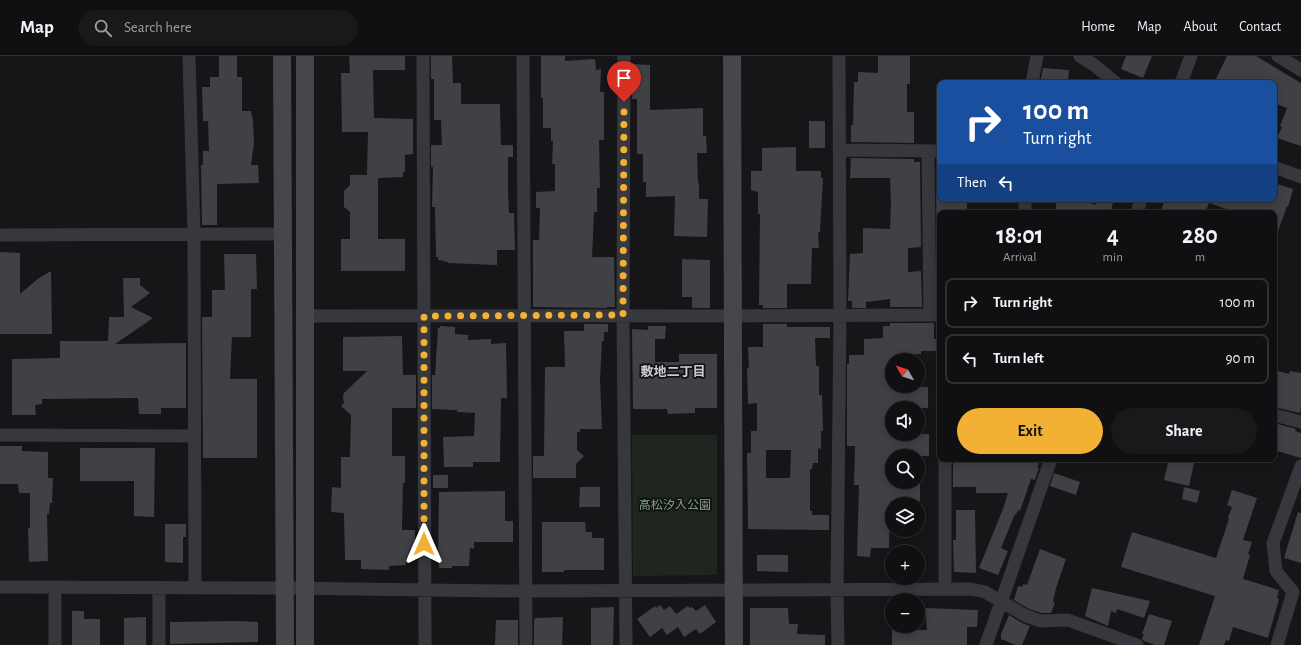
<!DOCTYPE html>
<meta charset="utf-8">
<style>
body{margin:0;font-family:"Alegreya Sans","Noto Sans JP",sans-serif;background:#19191b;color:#f1f3f6;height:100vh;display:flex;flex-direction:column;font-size:15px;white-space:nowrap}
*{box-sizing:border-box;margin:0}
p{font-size:13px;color:#9c9d9f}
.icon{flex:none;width:22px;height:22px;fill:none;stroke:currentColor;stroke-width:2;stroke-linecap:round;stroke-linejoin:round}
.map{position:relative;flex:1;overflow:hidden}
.drawer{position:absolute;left:937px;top:154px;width:340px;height:252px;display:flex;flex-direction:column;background:#101012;border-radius:8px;box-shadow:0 2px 10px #0003,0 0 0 1px #303032}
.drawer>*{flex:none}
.top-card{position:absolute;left:937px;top:24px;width:340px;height:122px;border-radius:8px;box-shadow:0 2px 10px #0003,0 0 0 1px #303032;background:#1a4fa0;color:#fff;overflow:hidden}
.needle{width:26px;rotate:309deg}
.controls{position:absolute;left:885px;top:297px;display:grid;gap:8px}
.controls a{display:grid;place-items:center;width:40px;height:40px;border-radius:50%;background:#101012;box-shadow:0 2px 10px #0003,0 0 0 1px #303032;font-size:20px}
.pin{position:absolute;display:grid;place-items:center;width:34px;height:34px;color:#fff;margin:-41px -17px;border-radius:50% 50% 50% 0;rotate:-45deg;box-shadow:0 0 4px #0007}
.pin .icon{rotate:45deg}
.me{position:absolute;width:44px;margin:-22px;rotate:0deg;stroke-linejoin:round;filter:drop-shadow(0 0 3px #0008)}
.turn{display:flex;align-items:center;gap:14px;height:84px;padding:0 20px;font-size:18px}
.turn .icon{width:52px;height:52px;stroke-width:2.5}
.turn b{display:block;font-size:28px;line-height:34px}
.then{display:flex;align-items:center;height:38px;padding:0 20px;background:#0003;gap:8px;font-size:15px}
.eta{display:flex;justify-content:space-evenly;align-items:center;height:68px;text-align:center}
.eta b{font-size:24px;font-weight:600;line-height:28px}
.primary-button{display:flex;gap:8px;margin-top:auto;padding:8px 20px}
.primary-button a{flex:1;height:46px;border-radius:24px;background:#f2b134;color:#111;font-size:16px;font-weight:600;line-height:46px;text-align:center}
.primary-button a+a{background:#19191b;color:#f1f3f6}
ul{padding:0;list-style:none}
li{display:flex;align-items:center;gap:12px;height:50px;margin:0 8px 6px;padding:0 12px;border:2px solid #303032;border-radius:8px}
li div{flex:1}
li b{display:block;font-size:15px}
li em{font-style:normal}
header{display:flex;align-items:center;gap:24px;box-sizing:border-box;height:56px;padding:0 20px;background:#101012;border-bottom:1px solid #303032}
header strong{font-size:19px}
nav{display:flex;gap:22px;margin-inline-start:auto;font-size:14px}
.search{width:280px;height:36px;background:#19191b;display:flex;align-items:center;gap:10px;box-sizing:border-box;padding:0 14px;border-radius:22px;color:#9c9d9f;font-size:15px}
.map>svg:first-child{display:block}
.green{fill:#1e261f}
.building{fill:#404145;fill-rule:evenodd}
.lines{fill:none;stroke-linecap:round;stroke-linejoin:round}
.street{stroke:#37383d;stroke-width:13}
.secondary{stroke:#45474d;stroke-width:18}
.route{stroke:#f2b134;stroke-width:7;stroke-dasharray:0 12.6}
.labels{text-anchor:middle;stroke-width:3.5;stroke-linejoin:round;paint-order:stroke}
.park-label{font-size:12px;fill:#7fa381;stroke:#111113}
.neighbourhood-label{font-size:13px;font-weight:bold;fill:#c9ccd4;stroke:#111113}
</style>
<header>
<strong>Map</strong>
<div class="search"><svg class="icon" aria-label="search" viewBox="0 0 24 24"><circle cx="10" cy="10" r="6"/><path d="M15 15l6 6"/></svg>Search here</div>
<nav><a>Home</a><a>Map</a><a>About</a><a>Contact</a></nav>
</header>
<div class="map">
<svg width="1301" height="589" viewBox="0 0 1301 589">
<rect width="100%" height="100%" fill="#161618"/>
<path class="green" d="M632,379H717V519L633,520Z"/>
<path class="building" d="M219,0H237V21H242V55H251L253,64L254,87L251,109H258L259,127L217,128V169H202L201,109H203V95H209L208,65H203L202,31H210V21H219Z
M349,0H405V14H373L374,62L413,63V98L405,99V116H403V121L378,122V183H405V215H341V183H350V156L344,151V135L350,129V119H367L368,76H342L341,17H350Z
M431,0H452L453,27H461V48H500L501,89H513V101H508V134L509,157H514L515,194H497V209L448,207V206H445V205L438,204V201H436L435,151H432L433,111H431V89H442L441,64H434V23H431Z
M541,0H565V5L595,3L596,14L601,13L600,36H604V84H599L600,132H597V156H594L592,201H614L615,251H607V252L533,251V184H539L540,152H536V136L555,135V108H552L553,85H551V72H543V42H541Z
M878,0H910V28H907V56H914V87L851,86V69H853L854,26H858V16L878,17Z
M1126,0H1152L1143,22L1121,13Z
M1227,0H1256L1301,27V90L1277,82L1282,71L1280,70L1287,52L1274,47V27H1214Z
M633,8L650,9V54L703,52V80H706L707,97H697L698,127H699V143H708L707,181L674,180L675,140L646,141V126H643V98H637V43H632Z
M1043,12L1069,14L1068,27H1040Z
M809,65H825V92H809Z
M796,91V115H821V122H823L820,176H818L819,192H812L811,228H787V252H763V249H759L760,158H758V136L751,134V115H762V92Z
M851,102L914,103V106H920L921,191L908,192V216L921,215L922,251H890V243L866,246V252H852V245H848L850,198L863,197V172L890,173L891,148L890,122H850Z
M1274,127L1293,133L1288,151L1287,150L1276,181H1274V157H1238L1209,147L1205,157H1160L1165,143H1274Z
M936,133H940V143H967V157H940V191H937Z
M1056,143H1078L1096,149L1098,143H1114L1111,154L1113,155L1112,157H1056Z
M0,196L20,197V238L39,222L51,215L52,278H0Z
M224,198H256L257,233H251V281H232L230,323H257V402H203L202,261H212V234H225Z
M682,203L710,204V252H692V241H682Z
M937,214H940V251H938Z
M123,222H140V229L150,237L131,251L153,262L115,288L186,287V352H161V358H139L138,342L42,343V348L35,349L36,359H12V303L60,302V285H108L109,261H124Z
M890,267H934V283H937L936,295H921V298H915V304H892V330L928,331V352H892V378H929V400H892V426H920V445H890L889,492H871L870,501L857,500L859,429H854L855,390H847V308H849V299H864V283L883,282V270H890Z
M584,268H608V276H604V285H602L600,324L602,373H580V376H577V394L584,400L576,408V422H533V400H544L545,311H565L564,275H584Z
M763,268H787V271H830V282H815L816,310H819V339H822L823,375H821V393L818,392V407H813L812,413H810V455H812V459H829V474L748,473L747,397H751V375H757V347L748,348L747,312H749L748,291H763ZM766,394H791L790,422H766Z
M440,270L455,271V278L468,279V284L491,283V288L506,287L507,342H501L500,406H473V411H444L443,381L474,380L475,357L457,356V354L432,353V319H435L438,272H440Z
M648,270H666L665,283H655V306H679V298H717V352H695V357L668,358L667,353H633L632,273L648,274Z
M402,280L403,319H416V352H392V400H405V427H403L402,474H415V501H406V509L389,510V514L361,513V504H345L344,457L331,456L332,431L341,432V401H350L351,359L341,350L344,347L343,341L344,337L367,315H343V281Z
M1274,314L1289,318L1290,315L1301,317V351L1300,357L1274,351Z
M1274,367L1296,373L1295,375L1301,377V402L1274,394Z
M0,390H22V395L48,396V422H53L52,447H50L49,458H47L48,505L29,506L28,472H30V437H19L18,428H0Z
M80,392H155L154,461L134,460V425H80Z
M953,403H1040L1037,412H1039L1035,424L1031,423L1020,455L1018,454L1016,459L1015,458L1001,492L1008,495L998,519L979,512L1003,453L1008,437H976V431H953Z
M1169,403H1195L1189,430L1164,424Z
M1054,417L1080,426L1076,439L1050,430Z
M433,419H448V432H433Z
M580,431H600V451H579Z
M1184,431L1200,435L1197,447L1182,443Z
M1232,434L1257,442L1243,484L1252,486L1248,498L1250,499L1243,523L1279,534L1277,542L1279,543L1268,582L1233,571L1229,585L1226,584L1224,589H1199L1215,540L1121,511L1132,476L1216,502L1229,463L1228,462L1232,451L1227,449Z
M505,435V465H513V486H474V493L470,492L469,510H452V512H439V502H438L439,436Z
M956,454H975L976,517L954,516L953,484H956Z
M1298,456L1301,457V507L1284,502Z
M542,466H585L586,476H592V482H604V514H564V516H542Z
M165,468H186V481H183V507L165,506Z
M1040,493L1066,503L1056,532L1053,546H1055L1051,557H1042L1029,553L1014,544L1018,530L1022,531L1023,528L1027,529Z
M757,499H788V516L757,515Z
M1092,532L1150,545L1144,562L1117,553L1116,557L1111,555L1108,570L1085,560Z
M660,549L664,554L670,550L676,558L688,550L690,552L692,551L696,555L705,549L716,566L700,578L696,573L684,581L678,571L667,579L662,572L650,581L637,563L655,550L656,552Z
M614,551L613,589H591V552Z
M750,552H788L789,568H798L797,578L825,579V589H750Z
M925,552L978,554L977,571H967V589H892V573L927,574Z
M72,555H84V563H100V589H72Z
M1149,558L1172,565L1164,589H1155L1144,585L1142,583L1144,578H1142Z
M1009,559L1022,567L1030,570L1022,589H1016L1001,583V578Z
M146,561V589H124V562Z
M563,561L562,589H534V564L535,562Z
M496,564H518V589H495Z
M240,565L258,566V586L170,588V566Z"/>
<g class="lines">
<path class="street" d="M189,0L194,178L195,532
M423,0L425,589
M523,0L526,589
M624,0L623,259L626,589
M1080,0L1094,9L1116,27
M1278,0L1301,14
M1032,27L1037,0
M1181,27L1191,0
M839,94L940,95
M928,95L930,259
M1274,111L1301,121
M1025,157V143
M1137,157L1141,143
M0,179L283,178
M304,260C516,259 728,261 940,259
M1274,359L1301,366
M0,379L194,380
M945,403V533
M0,531L285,532L500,535L971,533L985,536L1026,560L1041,565L1068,564L1137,589
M55,531V589
M159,532V589
M838,589L837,534L840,260L839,0
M986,589L1051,403
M1277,589L1293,536L1276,515L1273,487L1301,410"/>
<path class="secondary" d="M282,0L285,589
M305,0V589
M732,0L734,589"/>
</g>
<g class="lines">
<path class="route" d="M424,488V260L623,259L624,46"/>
</g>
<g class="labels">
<g class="park-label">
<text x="675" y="453">高松汐入公園</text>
</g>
<g class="neighbourhood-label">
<text x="673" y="320">敷地二丁目</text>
</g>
</g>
</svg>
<div class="controls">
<a><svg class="needle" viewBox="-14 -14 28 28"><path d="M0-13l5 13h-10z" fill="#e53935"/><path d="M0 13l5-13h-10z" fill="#9c9d9f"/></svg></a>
<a><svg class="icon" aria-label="sound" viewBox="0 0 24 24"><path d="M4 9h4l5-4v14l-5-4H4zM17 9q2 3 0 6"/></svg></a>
<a><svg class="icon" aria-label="search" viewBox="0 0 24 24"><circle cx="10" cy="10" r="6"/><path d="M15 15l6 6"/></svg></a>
<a><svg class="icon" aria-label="layers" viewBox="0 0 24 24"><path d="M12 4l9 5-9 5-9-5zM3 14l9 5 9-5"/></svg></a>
<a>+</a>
<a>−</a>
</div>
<div class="pin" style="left:624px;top:46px;background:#d93025"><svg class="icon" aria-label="arrive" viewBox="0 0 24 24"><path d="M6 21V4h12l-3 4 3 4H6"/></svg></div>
<svg class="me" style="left:424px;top:488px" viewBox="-20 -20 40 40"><path d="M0-17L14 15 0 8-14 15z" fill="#f2b134" stroke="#fff" stroke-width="4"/></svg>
<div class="top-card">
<div class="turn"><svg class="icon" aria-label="right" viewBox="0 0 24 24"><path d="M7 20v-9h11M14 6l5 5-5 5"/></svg><div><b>100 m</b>Turn right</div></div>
<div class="then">Then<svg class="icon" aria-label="left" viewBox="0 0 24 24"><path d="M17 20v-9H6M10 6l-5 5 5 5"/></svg></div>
</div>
<section class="drawer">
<div class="eta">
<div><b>18:01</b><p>Arrival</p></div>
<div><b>4</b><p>min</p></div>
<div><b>280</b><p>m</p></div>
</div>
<ul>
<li><svg class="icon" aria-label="right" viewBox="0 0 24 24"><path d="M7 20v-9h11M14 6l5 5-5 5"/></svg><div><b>Turn right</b></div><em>100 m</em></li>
<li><svg class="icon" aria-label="left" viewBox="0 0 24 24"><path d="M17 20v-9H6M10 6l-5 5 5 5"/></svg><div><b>Turn left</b></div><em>90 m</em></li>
</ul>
<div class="primary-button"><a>Exit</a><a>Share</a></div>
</section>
</div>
